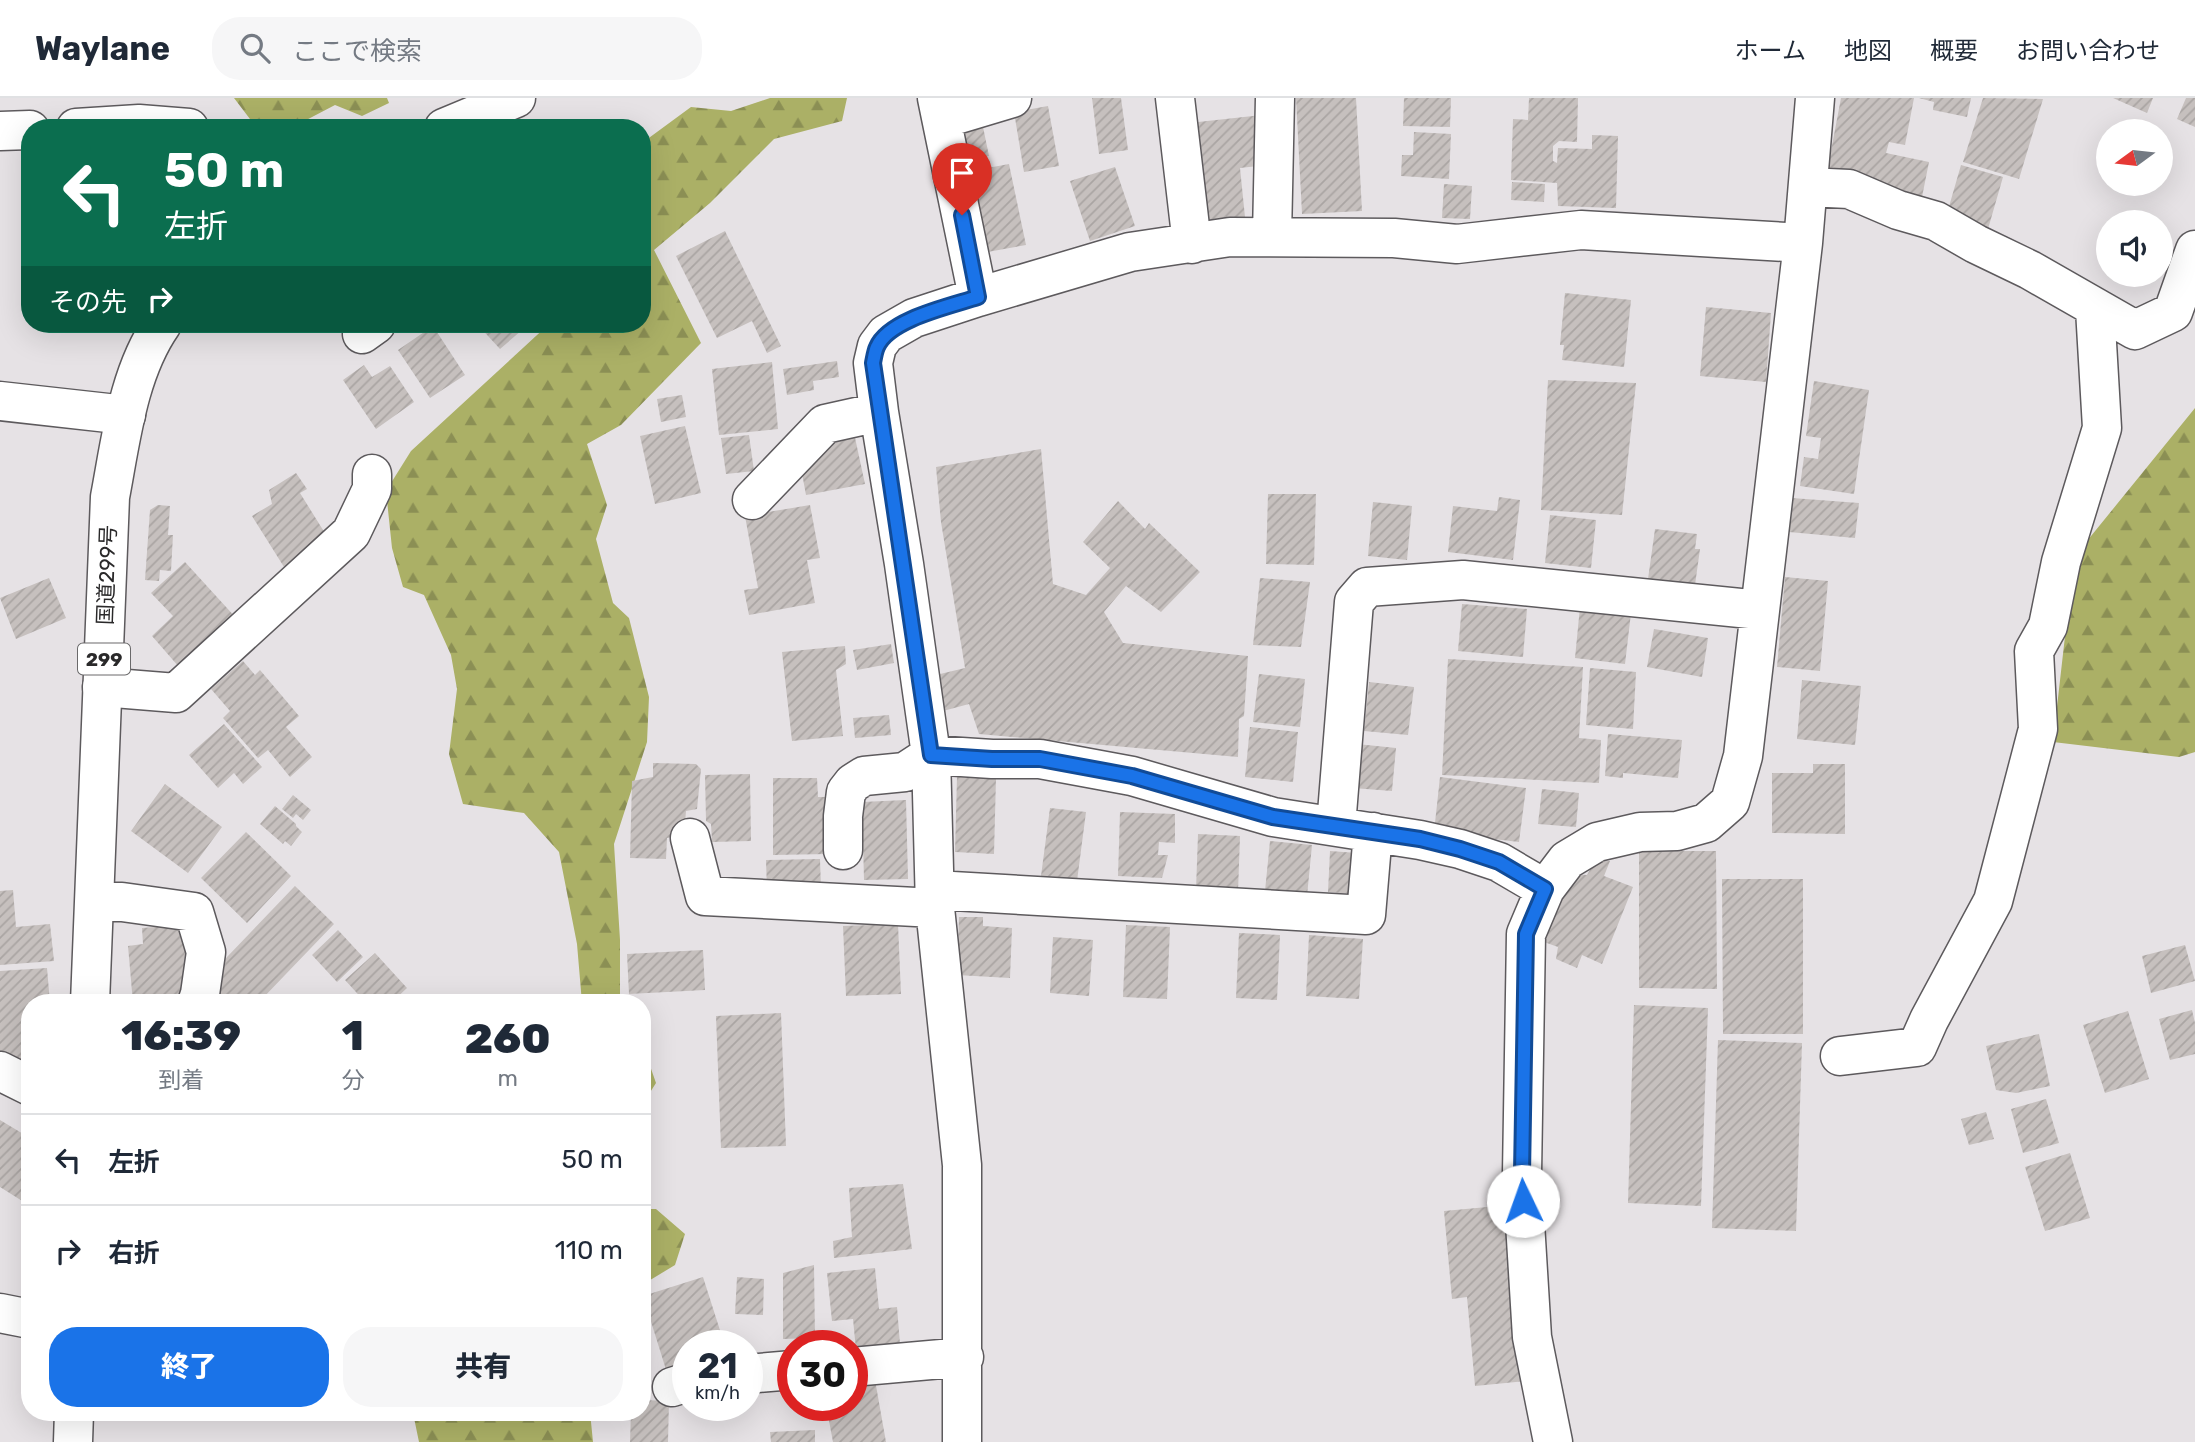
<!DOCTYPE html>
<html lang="ja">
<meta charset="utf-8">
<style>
body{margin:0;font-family:Rubik,"Noto Sans JP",sans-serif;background:#f6f6f7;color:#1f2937;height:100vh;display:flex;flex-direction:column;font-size:26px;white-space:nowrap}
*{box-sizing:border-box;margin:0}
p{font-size:23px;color:#747a83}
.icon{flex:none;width:38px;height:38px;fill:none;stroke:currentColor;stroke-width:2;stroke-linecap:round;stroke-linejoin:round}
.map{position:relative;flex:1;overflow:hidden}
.details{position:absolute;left:21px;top:896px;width:630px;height:427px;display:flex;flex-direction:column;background:#fff;border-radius:28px;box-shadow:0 7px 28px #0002}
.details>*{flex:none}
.top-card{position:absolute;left:21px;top:21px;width:630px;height:214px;border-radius:28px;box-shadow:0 7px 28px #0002;background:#0b6e4f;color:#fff;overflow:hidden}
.needle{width:46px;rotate:255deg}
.controls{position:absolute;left:2096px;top:21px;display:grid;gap:14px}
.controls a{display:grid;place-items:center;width:77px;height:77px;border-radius:50%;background:#fff;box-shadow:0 7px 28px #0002;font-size:35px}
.speed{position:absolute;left:672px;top:1232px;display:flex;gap:14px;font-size:35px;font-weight:700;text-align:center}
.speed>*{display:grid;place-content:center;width:91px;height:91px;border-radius:50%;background:#fff;box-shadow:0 7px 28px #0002;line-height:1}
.speed small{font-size:18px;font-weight:400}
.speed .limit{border:10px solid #d22;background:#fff;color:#111}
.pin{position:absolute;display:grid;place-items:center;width:60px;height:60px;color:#fff;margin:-72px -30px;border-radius:50% 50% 50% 0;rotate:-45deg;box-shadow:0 0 7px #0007}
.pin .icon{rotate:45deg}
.me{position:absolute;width:77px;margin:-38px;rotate:357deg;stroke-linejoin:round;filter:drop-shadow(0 0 5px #0008)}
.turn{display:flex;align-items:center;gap:24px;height:147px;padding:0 28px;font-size:32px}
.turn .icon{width:91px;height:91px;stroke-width:2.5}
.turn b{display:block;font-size:49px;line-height:60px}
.then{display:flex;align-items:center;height:66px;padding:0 28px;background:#0003;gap:14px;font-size:26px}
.eta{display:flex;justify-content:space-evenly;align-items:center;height:119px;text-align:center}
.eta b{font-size:42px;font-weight:800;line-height:49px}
.action{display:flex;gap:14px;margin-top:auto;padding:14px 28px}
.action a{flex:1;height:80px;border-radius:28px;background:#1a73e8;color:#fff;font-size:28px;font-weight:800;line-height:80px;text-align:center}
.action a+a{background:#f6f6f7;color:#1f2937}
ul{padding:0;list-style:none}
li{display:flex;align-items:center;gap:21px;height:91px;padding:0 28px;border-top:2px solid #e0e1e3}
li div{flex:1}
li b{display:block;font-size:26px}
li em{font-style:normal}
header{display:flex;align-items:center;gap:42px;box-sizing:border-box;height:98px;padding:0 35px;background:#fff;border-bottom:2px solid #e0e1e3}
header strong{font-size:33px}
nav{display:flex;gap:38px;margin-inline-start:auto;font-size:24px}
.search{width:490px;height:63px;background:#f6f6f7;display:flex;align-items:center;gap:18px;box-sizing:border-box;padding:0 24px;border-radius:28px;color:#747a83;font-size:26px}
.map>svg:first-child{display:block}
.forest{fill:url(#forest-firs)}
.building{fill:url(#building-hatch)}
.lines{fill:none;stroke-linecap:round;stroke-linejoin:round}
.minor-casing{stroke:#5d5a5d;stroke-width:41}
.highway-casing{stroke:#5d5a5d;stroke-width:41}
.minor{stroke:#fff;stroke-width:38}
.highway{stroke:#fff;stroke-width:38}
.route-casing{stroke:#114b97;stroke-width:18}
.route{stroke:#1a73e8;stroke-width:12}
.labels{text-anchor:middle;stroke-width:5;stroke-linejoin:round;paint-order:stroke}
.shield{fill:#fff;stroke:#6a696a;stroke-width:2}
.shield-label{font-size:19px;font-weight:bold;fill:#2a292a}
.street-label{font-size:21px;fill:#2a292a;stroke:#fff}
</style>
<header>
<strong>Waylane</strong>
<div class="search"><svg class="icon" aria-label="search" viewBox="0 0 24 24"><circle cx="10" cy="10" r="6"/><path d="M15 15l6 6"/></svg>ここで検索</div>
<nav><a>ホーム</a><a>地図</a><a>概要</a><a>お問い合わせ</a></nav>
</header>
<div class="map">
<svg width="2195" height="1344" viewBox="0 0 2195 1344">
<defs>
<pattern id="forest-firs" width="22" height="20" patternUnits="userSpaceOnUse" patternTransform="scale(1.75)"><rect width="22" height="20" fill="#abb066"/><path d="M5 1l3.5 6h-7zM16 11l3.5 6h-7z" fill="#8b8f54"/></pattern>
<pattern id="building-hatch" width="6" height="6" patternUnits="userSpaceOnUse" patternTransform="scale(1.75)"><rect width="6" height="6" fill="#c6c0be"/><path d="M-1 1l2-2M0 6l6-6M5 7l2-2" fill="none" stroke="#aaa5a3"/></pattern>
</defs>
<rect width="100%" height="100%" fill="#e6e2e5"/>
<path class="forest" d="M234,0H387L389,5L362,18L335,7L291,30L253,25Z
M770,0H847L842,23L774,41L710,105L654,152L701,245L621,327L587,346L607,407L596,441L613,505L629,520L649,599L647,644L614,746L620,842V905H582L577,846L559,754L524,715L463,706L449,656L457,591L451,557L424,497L403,489L392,450L386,393L411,353L549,226H642V45L691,9L731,13Z
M2195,310V654L2179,659L2053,644L2074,459Z
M642,945L656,985L642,1007Z
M642,1111H656L685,1136L675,1167L642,1187Z
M590,1314L593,1344H419L413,1315Z"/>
<path class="building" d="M1092,0H1121L1128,52L1099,56Z
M1296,0H1356L1362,113L1302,116Z
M1404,0H1451L1450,29L1403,28Z
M1529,0H1578L1577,44L1559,43L1553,48V63L1557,65L1558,50L1592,51V37L1618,38L1616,110L1558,108L1557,85L1511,82L1513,21L1528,22Z
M1841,0H1914L1905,47L1889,44L1886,55L1929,64L1921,104L1827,74Z
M1919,0H1971L1967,19L1933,12L1934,4Z
M1983,0L2043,1L2019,81L1963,64Z
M2113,0H2153L2147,15Z
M2186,0H2195V29L2177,21Z
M1048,8L1059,68L1024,74L1014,14Z
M1262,17L1267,67L1240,70L1245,119L1200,124L1189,25Z
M982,24L989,58L966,63L959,29Z
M1414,34L1451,36L1449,81L1401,78L1402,57H1413Z
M1009,66L1026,147L982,155L966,74Z
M1961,67L2003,79L1988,131L1946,119Z
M1115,69L1135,128L1090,143L1070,83Z
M1512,84L1545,86L1544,104L1511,102Z
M1444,86L1472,88L1470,121L1442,120Z
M725,133L781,248L767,255L752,223L717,240L676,158Z
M1565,195L1631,202L1624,269L1562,262L1564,247H1560Z
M1706,209L1771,215L1766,284L1700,278Z
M477,226H529L500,251Z
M433,228L465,277L430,300L398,252Z
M837,263L839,279L813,283L814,292L787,297L783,271Z
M772,264L778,331L719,337L712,271Z
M364,267L372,279L390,268L414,304L376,331L343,282Z
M1548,282L1636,285L1622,417L1541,412Z
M1814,283L1869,292L1854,396L1800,388L1804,359L1818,361L1821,340L1806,338Z
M682,297L686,319L661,324L657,301Z
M685,328L701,395L655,406L640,338Z
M854,335L865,386L806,397L801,370L830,340Z
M749,337L754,373L726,376L721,340Z
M1041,351L1053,486L1086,497L1110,470L1083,444L1118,403L1145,431L1149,425L1200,474L1161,514L1126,488L1104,514L1123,545L1248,558L1244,618L1239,621L1238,659L979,636L969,606L943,613L936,577L965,570L941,424L936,369Z
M296,375L307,391L300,395L328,440L284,469L252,418L272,406L269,392Z
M1268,396H1316L1314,467L1266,466Z
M1499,399L1520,402L1513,462L1448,454L1453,408L1497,413Z
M1792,400L1859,405L1855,440L1789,434Z
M1373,404L1412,408L1407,462L1368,458Z
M158,407L170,408L168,437H173L171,473L160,472L159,483L145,482L150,412Z
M810,407L820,460L807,462L815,505L749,517L744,492L758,490L745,418Z
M1550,417L1596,422L1591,470L1545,465Z
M1655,431L1697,436L1695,451H1700L1695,487L1648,481Z
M185,464L237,521L179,569L152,538L173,518L151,495Z
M1785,479L1828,483L1820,573L1777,569Z
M49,480L66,520L16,541L0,500Z
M1260,480L1310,484L1301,549L1253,547Z
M1462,506L1527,511L1523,559L1458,553Z
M1580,509L1631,515L1625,566L1575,560Z
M1654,531L1708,540L1702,579L1647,569Z
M891,546L894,565L857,572L853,552Z
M845,548L846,566L836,572L843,638L792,643L782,554Z
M1448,561L1583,569L1579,640L1601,642L1599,685L1442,677Z
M243,563L255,577L260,572L299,618L286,629L312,659L290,679L268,652L258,660L223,620L230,613L211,591Z
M1590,570L1636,574L1633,631L1586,627Z
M1259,576L1305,581L1300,629L1253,624Z
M1802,582L1861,588L1855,647L1797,641Z
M1369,584L1414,589L1408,637L1364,633Z
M889,617L891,637L855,640L853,620Z
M224,626L262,669L243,686L234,675L218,690L189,657Z
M1250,629L1298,634L1293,684L1245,679Z
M1608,636L1682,642L1678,680L1623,675V680L1605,678Z
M1357,646L1396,650L1392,693L1353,690Z
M653,665L696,666L701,671L697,711L686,713L684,737L667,740L666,761L630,760L632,683L653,679Z
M1813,666H1845V736L1772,735V675H1813Z
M750,676L751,743L712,744L711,726L706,723L705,677Z
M957,679L996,680L994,756L955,754Z
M1440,679L1526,690L1519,744L1434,734Z
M773,680H817L818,699H828L829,756L773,757Z
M165,686L222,729L188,775L131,733Z
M1542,691L1579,695L1576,729L1538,726Z
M293,697L311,712L303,722L296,716L293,720L282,711Z
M906,702L908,781L864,782L862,704Z
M275,708L296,726V728L302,734L291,748L285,743L283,746L260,726Z
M1050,710L1086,714L1077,783L1041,778Z
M1120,714L1175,716V745L1159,744L1158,757H1168L1162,780L1118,778Z
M246,734L291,778L247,825L201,780Z
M1198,736L1240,738L1238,794L1196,792Z
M1270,743L1312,747L1307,798L1265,793Z
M1330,753L1357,755L1355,796L1328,794Z
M1639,753H1716L1717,891L1639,890Z
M820,761L821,791L767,792L766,762Z
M1596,761L1610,763L1604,778L1633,789L1602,866L1582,857L1577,870L1556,861L1558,849L1544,844L1571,776L1587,777Z
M1722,781H1803V936H1723Z
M295,788L334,826L261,902L257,897L250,905H227L204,883Z
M13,792L16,829L50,826L54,863L0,867V793Z
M959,819H983V828L1012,830L1010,880L957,877Z
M898,826L901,896L846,898L843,828Z
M180,827L181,843H187L190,887L181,888L182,901L133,905L128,848L143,846L142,830Z
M1126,827L1170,829L1167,901L1123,899Z
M338,832L363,859L337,884L312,857Z
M1239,835L1280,837L1277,902L1236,900Z
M1309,837L1363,841L1359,901L1306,898Z
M1053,839L1093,842L1089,898L1050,895Z
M2185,847L2195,883L2151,895L2142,858Z
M703,852L705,892L629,896L627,856Z
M375,855L407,890L391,905H366L345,882Z
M47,870L50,905H30V971L0,957V873Z
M413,896L421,905H403Z
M1634,907L1708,910L1701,1108L1628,1105Z
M2192,912L2195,925V956L2170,962L2159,921Z
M2128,913L2149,981L2105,995L2083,927Z
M781,915L786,1048L721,1050L716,918Z
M2039,936L2050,988L2016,995L1996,992L1986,948Z
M1718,942L1802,945L1796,1133L1712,1130Z
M2046,1001L2059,1045L2023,1055L2011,1011Z
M1986,1014L1994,1041L1969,1047L1961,1021Z
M0,1022L30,1040V1101L27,1106L0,1089Z
M2070,1055L2090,1120L2045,1133L2025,1069Z
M903,1086L912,1151L834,1160L833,1143L852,1139L849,1090Z
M1509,1107L1526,1283L1475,1288L1467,1199L1452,1201L1444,1113Z
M814,1167L815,1240L783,1241V1175Z
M875,1170L879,1211L897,1209L901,1258L857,1262L853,1221L832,1223L827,1175Z
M703,1179L725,1248H688V1271L668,1278L643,1198Z
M737,1179L764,1181L763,1217L735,1216Z
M875,1282L886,1344H833L826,1307H852V1286Z
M642,1302L669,1303L668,1344H630L631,1314H642Z
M815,1332V1344H771L770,1334Z"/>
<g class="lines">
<defs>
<path id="minor" d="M937,0L978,199
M1175,0L1192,146
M942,21L1012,0
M76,30L139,26L189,30
M0,33L30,32
M1808,89L1849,91L1898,112L1936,123L1976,146L2030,172L2135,232L2173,214L2195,152
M1272,138L1275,0
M362,236L376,226
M0,303L126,317
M752,402L825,326L879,314
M102,589L176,595L351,435L372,391V376
M1336,728L1354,504L1367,489L1463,482L1760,512
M690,740L705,798L935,810
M843,752V718L846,694L853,685L864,678L905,674L931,657L992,661H1040L1132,678L1273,719L1420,742L1460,751L1499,764L1545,791
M935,792L1366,817L1373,734
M95,804H122L194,814L206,854L200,896L197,905
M1840,958L1917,949L1929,922L1993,803L2038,631L2034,553L2048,528L2061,464L2102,330L2095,211
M0,973L30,988
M0,1215L30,1221
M852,1269L964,1259
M747,1276L793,1272
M672,1289L688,1284
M962,1344V1067L935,810L931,657L904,466L879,314L873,265L877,248L886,236L914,220L978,199L1130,154L1230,139L1394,140L1457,146L1581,132L1803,145
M1553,1344L1532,1239L1522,1076L1526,836L1545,791L1567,762L1597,744L1640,734L1677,733L1706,725L1730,704L1743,658L1803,145L1815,0"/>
<path id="highway" d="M444,30L516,0
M90,905L110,399C121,341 128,275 162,226
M73,1344L74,1314"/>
</defs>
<use href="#minor" class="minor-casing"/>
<use href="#highway" class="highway-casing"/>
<use href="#minor" class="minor"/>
<use href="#highway" class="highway"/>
</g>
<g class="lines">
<defs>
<path id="route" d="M962,117L978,199C951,208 889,221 877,249C875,253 874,260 873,265L931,657L992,661H1040L1132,678L1273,719L1420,741L1460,751L1499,764L1545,791L1526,836L1522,1076L1523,1103"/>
</defs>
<use href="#route" class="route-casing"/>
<use href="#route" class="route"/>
</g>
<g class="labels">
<rect class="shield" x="78" y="545.5" width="52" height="31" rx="5"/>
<g class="shield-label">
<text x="104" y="568">299</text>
</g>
<g class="street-label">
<text transform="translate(107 477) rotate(-88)" y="7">国道299号</text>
</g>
</g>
</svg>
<div class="controls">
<a><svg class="needle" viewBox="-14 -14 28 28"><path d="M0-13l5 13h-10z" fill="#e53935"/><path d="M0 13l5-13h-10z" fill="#747a83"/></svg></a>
<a><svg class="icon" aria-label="sound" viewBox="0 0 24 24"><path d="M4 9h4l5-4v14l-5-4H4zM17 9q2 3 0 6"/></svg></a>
</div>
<div class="speed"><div>21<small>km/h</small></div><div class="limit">30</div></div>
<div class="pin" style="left:962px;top:117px;background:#d93025"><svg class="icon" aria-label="arrive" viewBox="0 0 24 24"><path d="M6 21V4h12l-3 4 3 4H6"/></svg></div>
<svg class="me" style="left:1523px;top:1103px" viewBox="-20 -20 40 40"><circle r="19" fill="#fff"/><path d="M0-13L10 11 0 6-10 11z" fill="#1a73e8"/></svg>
<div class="top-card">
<div class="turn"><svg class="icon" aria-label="left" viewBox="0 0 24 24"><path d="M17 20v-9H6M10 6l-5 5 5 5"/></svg><div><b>50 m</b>左折</div></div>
<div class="then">その先<svg class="icon" aria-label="right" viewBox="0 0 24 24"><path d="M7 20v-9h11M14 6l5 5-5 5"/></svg></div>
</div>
<section class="details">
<div class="eta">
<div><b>16:39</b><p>到着</p></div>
<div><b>1</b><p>分</p></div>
<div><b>260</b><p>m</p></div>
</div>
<ul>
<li><svg class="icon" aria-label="left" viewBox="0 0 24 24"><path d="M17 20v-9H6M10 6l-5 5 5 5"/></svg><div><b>左折</b></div><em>50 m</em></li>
<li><svg class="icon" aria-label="right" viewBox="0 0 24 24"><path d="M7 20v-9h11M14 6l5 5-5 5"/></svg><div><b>右折</b></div><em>110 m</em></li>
</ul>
<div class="action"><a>終了</a><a>共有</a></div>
</section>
</div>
